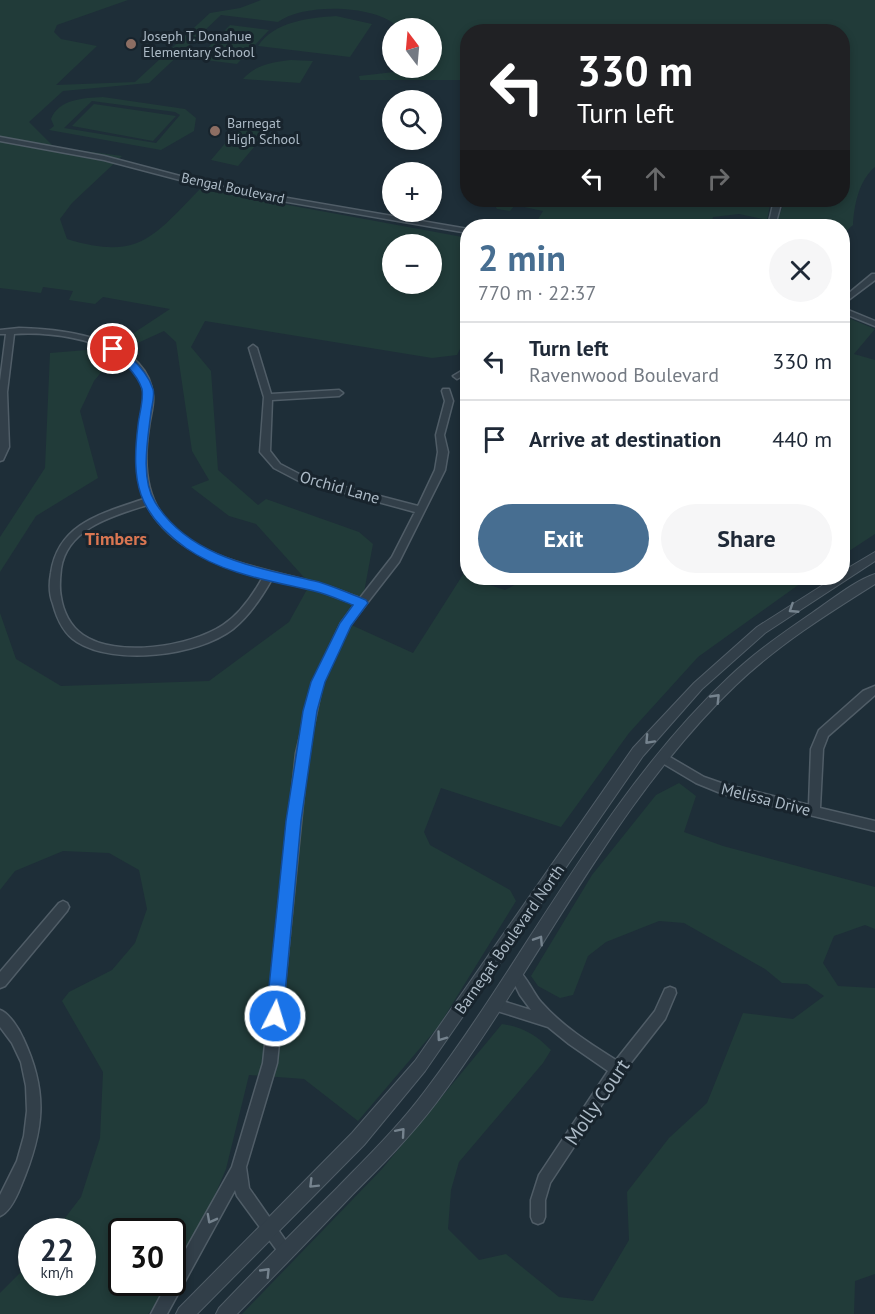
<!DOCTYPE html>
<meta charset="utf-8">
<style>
body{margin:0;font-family:"PT Sans",sans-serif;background:#f6f6f7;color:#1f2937;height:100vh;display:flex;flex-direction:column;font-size:22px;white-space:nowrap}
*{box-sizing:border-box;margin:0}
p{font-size:20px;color:#747a83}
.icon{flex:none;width:33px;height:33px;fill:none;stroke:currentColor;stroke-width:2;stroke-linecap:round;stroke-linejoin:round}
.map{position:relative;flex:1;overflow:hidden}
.drawer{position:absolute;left:460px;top:219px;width:390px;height:366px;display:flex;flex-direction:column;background:#fff;border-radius:24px;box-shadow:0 3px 9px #0003}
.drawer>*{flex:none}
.hud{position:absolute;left:460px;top:24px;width:390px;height:183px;border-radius:24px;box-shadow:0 3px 9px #0003;background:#202124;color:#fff;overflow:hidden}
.needle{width:39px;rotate:344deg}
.controls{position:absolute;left:382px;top:18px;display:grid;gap:12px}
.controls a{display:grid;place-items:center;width:60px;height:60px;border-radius:50%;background:#fff;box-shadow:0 3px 9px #0003;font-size:30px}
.speed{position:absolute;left:18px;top:1218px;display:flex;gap:12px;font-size:30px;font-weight:700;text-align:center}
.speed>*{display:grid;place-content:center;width:78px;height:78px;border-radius:50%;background:#fff;box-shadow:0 3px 9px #0003;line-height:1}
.speed small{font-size:15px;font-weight:400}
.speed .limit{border:3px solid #111;border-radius:9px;background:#fff;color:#111}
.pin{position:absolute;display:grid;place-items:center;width:51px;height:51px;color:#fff;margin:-26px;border:3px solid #fff;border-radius:50%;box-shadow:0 2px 6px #0007}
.me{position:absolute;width:66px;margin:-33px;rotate:5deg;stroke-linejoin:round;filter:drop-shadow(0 0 4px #0008)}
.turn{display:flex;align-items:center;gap:21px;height:126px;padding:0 18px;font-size:27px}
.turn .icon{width:78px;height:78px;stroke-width:2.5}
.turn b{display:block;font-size:42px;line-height:51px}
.lanes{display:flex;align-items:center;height:57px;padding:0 18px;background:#0003;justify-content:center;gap:30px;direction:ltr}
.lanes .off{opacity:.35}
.round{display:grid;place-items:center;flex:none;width:63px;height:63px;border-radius:32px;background:#f6f6f7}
.head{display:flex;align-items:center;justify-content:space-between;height:102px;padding:0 18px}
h1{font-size:36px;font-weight:800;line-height:45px;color:#476e91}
.cta{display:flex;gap:12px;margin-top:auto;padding:12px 18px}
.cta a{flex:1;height:69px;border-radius:36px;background:#476e91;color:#fff;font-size:24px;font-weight:800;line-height:69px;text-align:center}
.cta a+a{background:#f6f6f7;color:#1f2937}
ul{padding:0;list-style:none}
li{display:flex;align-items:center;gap:18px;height:78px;padding:0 18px;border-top:2px solid #e0e1e3}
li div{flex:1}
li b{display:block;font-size:22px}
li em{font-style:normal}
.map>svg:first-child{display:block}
.green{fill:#213b39;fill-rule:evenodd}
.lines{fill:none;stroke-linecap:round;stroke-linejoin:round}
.minor-casing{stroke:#505d67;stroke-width:3}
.tertiary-casing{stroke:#505d67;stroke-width:2}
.minor{fill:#323f49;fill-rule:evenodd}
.tertiary{fill:#323f49;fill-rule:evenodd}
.oneway{stroke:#75838e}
.route{fill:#1a73e8;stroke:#114b97;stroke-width:1.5}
.education-dot{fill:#8d6e63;stroke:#18242d;stroke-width:2}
.labels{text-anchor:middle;stroke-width:6;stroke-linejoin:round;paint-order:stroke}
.far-poi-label{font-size:14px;fill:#acbac6;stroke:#18242d;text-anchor:start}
.far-street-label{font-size:14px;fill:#acbac6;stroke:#18242d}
.street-label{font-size:16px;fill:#acbac6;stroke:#18242d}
.neighbourhood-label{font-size:18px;font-weight:bold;fill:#da7652;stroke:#18242d}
.near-street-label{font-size:20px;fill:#acbac6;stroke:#18242d}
</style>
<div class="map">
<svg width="875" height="1314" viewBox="0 0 875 1314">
<rect width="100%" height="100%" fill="#1e2e38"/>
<path class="green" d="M0,0H128L57,25L54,32L61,39L97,46L56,85L135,82L210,13L240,8L261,0H875V167C859,180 854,205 853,225L843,234V226L776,225L785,200H843V32H468V80H360L359,76L394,72L398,68H432V28H399C377,4 303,3 278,22L221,15L149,83L63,91L29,122L54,147L122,156L72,203L60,219L67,239C139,261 153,237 200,189L468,238V332L457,355L432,358L205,321L191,347L211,371L218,470L258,505L266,499L359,532L373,544L362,603L347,623L413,653L464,573L468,578L505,590L528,578H808L698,657L629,733L561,827L441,788L424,832L430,845L510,890L516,901L438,1027L358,1121L304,1079L249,1075L226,1169L183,1271L148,1314H0V1293L31,1262L32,1282H82V1232L55,1231L81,1197L100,1138L103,1072L62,1001L69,992L112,970L135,943L147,909L139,870L109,853L63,851L15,871L0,890V613L16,659L61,686L209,681L289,622L310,584L256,524L229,516L191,487L209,480L192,451L176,342L164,331L118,352L94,381L80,411L98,478L36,516L0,572V537L45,468L50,353L111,348L170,309L103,297L95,304L69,300L73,291L43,287L41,293L0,288ZM393,244H432V284H393ZM122,1232H172V1282H122Z
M336,16L372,24L350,57L258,46C275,21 309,18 336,16Z
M230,25L269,30L237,64L197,59Z
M291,60L313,61L300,83L243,79C255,65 273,62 291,60Z
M103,97L185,109L196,118L194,131L161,150L49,130L54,126L51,119C59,99 83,98 103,97ZM92,101L175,112L180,115L156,143L64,128Z
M94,104L176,116L153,141L72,126Z
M238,128L266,133L238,166L211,160Z
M492,200H721L750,205L752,200H771L767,220L739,214L713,217L711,226H534L543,211L515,205L510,211L497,209Z
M846,317L875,329L854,354L875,360V534L843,555V321Z
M679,783L696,796L684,832L723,846L875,887V929L865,925L834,936L823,963L838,986L875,988V1274L855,1281L854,1314H242L382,1169L502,1024C523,1027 536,1035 551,1050L543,1063L459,1162L451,1190L448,1229L479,1260L506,1254L559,1297L593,1301L629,1240L627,1192L669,1138L707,1103L743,1013L793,1019L824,996L807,984L782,983L765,969L684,923L659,921L606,942L588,956L573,995L560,998L538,986L531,976L592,875L656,795Z"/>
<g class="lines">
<defs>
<path id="minor" d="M0,137L104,156L218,186L468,229V233L218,190L104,160L0,141Z
M774,200H782L775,226H768Z
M872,274H875V280L843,304V298Z
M843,308L875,321V326L843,313Z
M19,328C63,329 148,338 153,396C154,406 150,417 149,427C144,458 144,493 165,518C202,562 265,568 317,583C332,587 346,593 360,598L392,557L415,512L297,480L274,468L260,452L264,397L249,348L253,345L257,348L271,394L339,390L343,393L339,396L272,400L270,451L280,464L303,476L418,506L435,470L438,452L436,435L445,401L442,391L443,389H449L453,401L444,435L448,452L445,470L399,562L350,625L323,682L308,753L277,1063L246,1167L249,1188L293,1251L291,1256L286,1258L281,1256L237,1196L235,1190L167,1314H151L168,1282H172V1274L232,1167L263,1063L296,753L313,682L341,623L355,604L317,590L272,579C262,597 249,616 233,629C198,656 115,666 77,642C63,633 57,619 53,604C49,594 49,584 51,573C58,523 103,513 144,499C136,475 136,451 140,426C142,416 145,405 144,394C137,341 56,331 14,334L7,392L9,447L3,460L0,461V381L6,334H0V330ZM147,505C169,548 219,566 263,577C253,595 240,614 223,625C190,647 116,658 83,635C70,626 63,611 61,597C59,588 60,578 61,569C67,528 113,516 147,505Z
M468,367V373L457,379L453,376Z
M875,686V695L828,736L823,749L820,808L875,821V831L723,794L696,783L659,761L657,758L659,755L663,753L704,777L724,784L809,805L811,749L819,730L863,691Z
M63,901L67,903L69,907L67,911L5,986L0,988V972L59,903Z
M516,969C524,972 534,994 541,1002C562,1026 589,1043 616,1060L655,1011L665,989L670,987L675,989L676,993L665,1019L622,1074L550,1183L545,1200V1217L543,1222L538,1224L533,1222L531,1217V1200L539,1175L608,1071L569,1044L548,1027L491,1009L489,1005L491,1001L496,999L531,1010L520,995L510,975L511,971Z
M0,1010C9,1013 19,1029 23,1038C49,1093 44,1131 21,1186C17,1196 10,1212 0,1216V1195L17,1161L24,1136L27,1111L26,1086L21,1062L12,1043L0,1027Z"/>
<path id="tertiary" d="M875,552V561L765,633L702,689L643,756L425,1071L364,1145L197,1314H176L179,1308L352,1133L415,1061L633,748L694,683L757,627L834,578H843V571Z
M875,574V584C827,614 778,645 736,685C612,804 539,966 436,1103C411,1136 382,1165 353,1194C315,1234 276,1274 237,1314H216L219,1308C258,1267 298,1227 338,1187C368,1156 399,1126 425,1091C527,957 605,793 729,677C754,653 783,633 812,613C830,601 854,581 875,574Z"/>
</defs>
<use href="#minor" class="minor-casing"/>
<use href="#tertiary" class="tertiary-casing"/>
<use href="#minor" class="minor"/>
<use href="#tertiary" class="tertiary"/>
</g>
<defs><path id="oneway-chevron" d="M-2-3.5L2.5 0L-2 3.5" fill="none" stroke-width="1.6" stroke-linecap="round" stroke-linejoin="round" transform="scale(1.5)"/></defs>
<g class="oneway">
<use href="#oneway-chevron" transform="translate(793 609) rotate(147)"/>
<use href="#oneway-chevron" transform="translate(716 698) rotate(-46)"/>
<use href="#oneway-chevron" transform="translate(649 740) rotate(133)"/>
<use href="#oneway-chevron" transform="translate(539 940) rotate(-57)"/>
<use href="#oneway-chevron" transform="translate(441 1037) rotate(126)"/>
<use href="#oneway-chevron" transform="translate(401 1132) rotate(-49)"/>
<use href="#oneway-chevron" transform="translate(313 1184) rotate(135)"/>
<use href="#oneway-chevron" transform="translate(211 1219) rotate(118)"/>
<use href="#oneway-chevron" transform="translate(266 1272) rotate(-46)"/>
</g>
<path class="route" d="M110,347C118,346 123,351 129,356C139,365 149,376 153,389C155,395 152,405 151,412C148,438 140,478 155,502C190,559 261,568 319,582C335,587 351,594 366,600L368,603L351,626L339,652L325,682L317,711L301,821L283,1016L281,1022L275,1024L269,1022L266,1016L286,821L303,711L311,682L340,623L353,605C340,600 327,594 314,591C271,581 223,574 186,548C137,513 131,482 138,425C139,415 144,399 142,389C136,372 123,362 110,352Z"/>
<g class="education-dot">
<circle cx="131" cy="44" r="6"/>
<circle cx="215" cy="131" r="6"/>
</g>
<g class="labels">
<g class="far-poi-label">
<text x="143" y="41">Joseph T. Donahue<tspan x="143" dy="16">Elementary School</tspan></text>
<text x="227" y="128">Barnegat<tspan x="227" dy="16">High School</tspan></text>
</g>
<g class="far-street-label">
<text transform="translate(233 188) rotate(12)" y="5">Bengal Boulevard</text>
</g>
<g class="street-label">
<text transform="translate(340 487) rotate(16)" y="6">Orchid Lane</text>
<text transform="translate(766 799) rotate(14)" y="6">Melissa Drive</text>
<text transform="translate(509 939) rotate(-55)" y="6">Barnegat Boulevard North</text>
</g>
<g class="neighbourhood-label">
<text x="116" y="545">Timbers</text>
</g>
<g class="near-street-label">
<text transform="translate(597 1102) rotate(-56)" y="7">Molly Court</text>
</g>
</g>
</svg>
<div class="controls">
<a><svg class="needle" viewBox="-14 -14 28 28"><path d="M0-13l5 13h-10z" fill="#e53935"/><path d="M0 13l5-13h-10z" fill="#747a83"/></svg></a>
<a><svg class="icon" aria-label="search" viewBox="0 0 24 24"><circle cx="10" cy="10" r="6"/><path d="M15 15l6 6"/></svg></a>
<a>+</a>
<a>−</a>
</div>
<div class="speed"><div>22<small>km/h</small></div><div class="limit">30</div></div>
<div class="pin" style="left:113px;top:349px;background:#d93025"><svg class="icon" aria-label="arrive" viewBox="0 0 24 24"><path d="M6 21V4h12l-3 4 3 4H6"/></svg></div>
<svg class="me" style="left:275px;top:1016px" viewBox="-20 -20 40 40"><circle r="17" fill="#1a73e8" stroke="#fff" stroke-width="3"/><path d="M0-11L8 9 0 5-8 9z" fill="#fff"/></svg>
<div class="hud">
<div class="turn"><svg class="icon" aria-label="left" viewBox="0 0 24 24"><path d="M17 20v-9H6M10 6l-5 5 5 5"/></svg><div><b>330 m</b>Turn left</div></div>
<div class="lanes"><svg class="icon" aria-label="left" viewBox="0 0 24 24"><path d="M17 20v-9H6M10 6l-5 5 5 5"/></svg><svg class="icon off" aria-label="ahead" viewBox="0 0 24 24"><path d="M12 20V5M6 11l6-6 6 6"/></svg><svg class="icon off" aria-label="right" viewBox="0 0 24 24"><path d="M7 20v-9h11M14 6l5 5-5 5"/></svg></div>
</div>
<section class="drawer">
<div class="head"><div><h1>2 min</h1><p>770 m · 22:37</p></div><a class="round"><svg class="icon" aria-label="close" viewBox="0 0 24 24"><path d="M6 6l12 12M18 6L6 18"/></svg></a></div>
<ul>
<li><svg class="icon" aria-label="left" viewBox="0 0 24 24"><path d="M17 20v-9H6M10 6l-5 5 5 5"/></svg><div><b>Turn left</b><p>Ravenwood Boulevard</p></div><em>330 m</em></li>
<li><svg class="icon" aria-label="arrive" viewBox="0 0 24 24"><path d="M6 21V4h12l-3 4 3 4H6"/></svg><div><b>Arrive at destination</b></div><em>440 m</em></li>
</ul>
<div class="cta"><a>Exit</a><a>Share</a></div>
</section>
</div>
